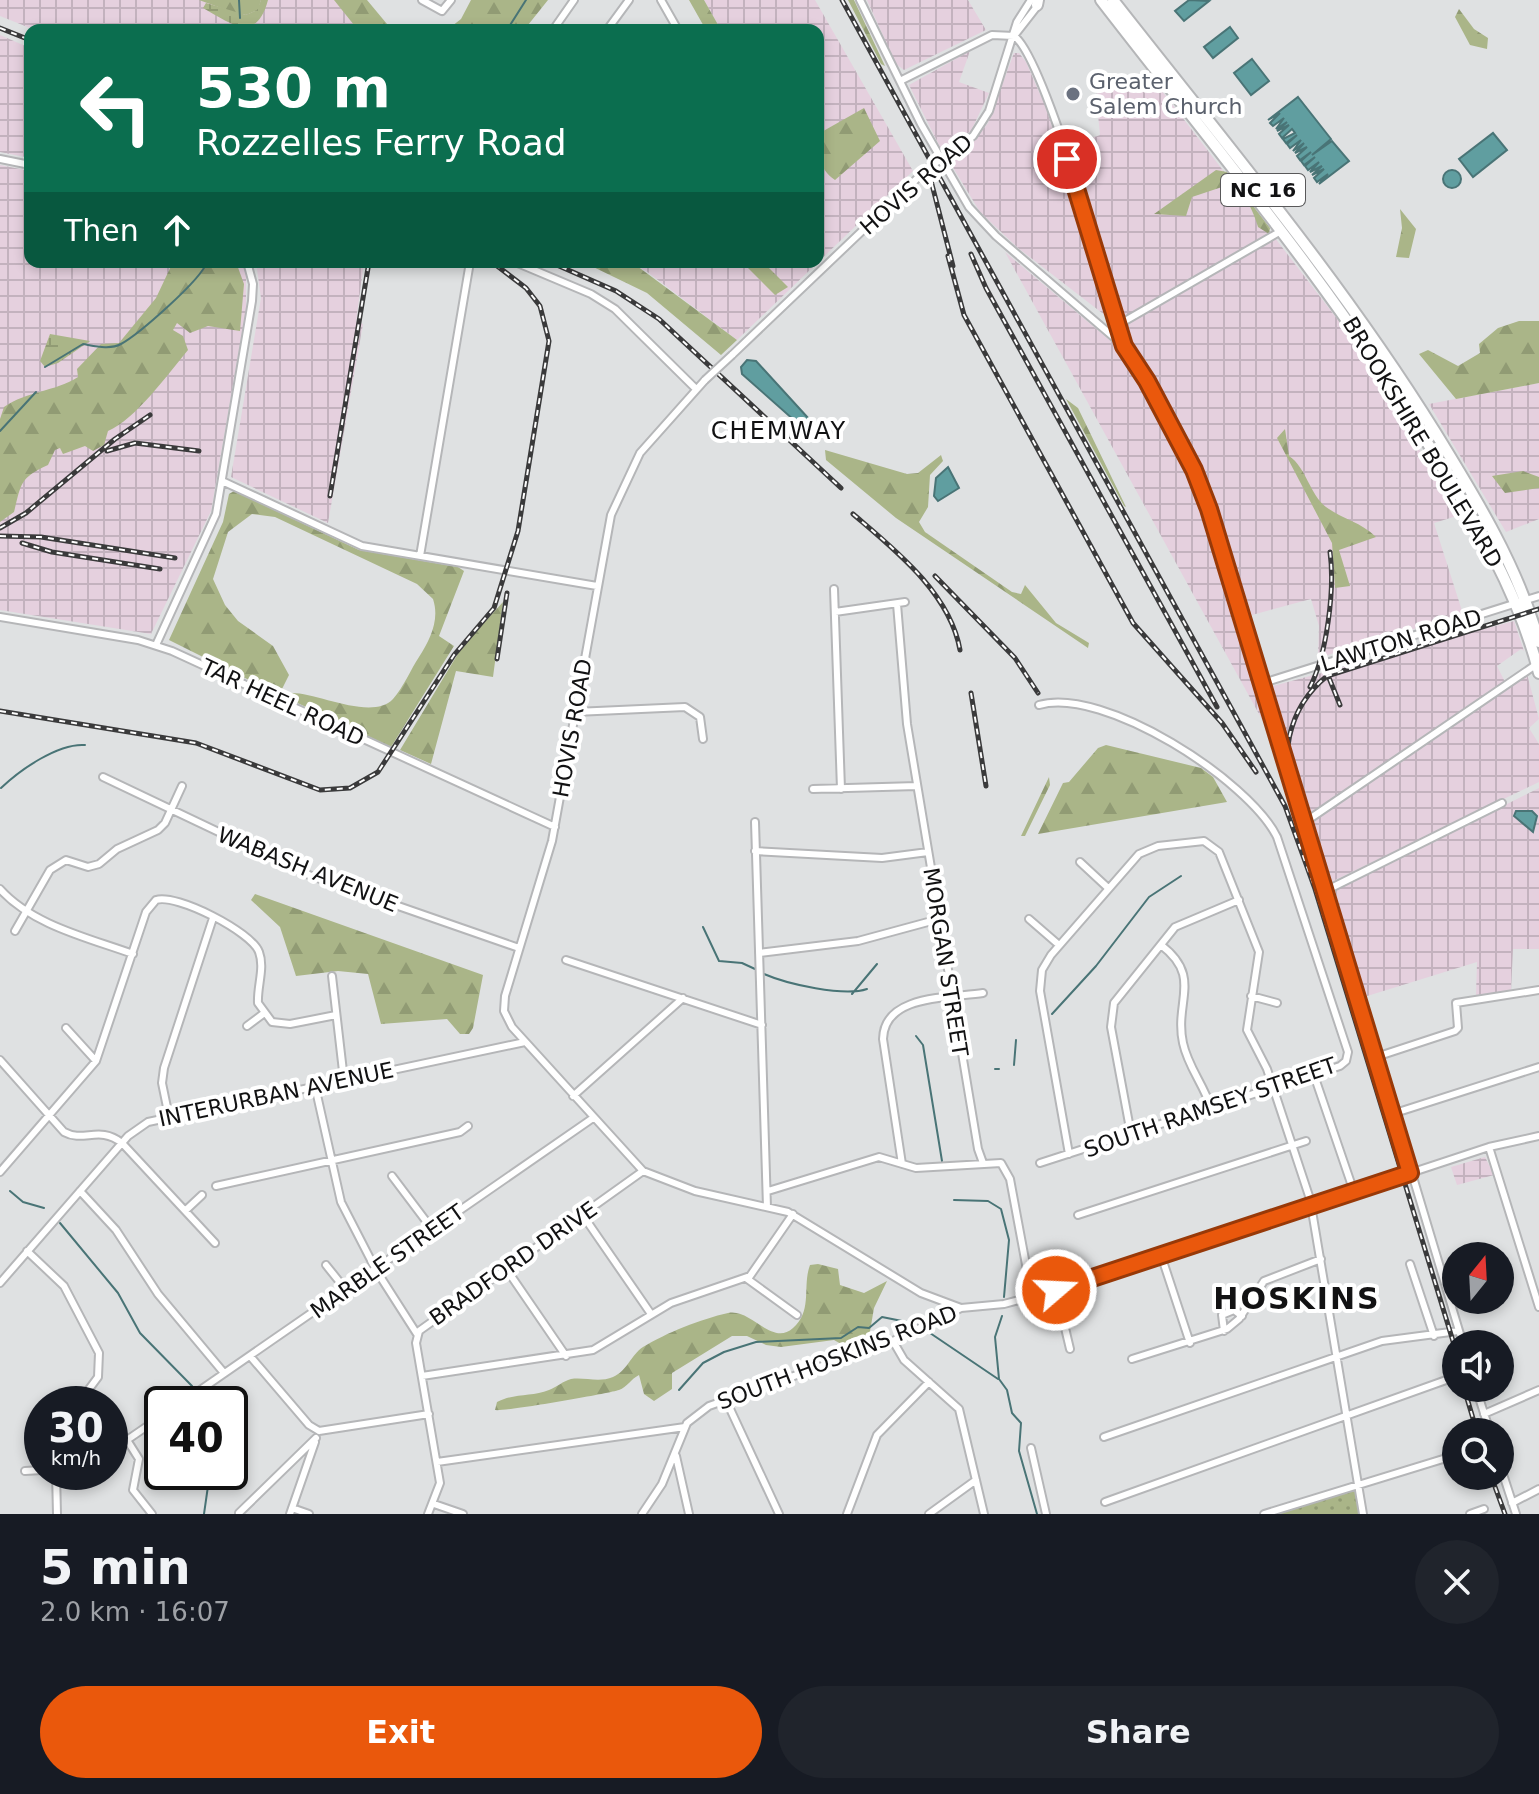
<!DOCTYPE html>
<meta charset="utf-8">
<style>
body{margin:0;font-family:"DejaVu Sans",sans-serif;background:#20242c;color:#f1f3f6;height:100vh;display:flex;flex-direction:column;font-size:30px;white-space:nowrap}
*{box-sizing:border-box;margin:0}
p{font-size:26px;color:#9ea1a6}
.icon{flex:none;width:44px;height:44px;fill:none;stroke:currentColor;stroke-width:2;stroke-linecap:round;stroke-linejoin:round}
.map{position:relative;height:1514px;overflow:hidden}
.sheet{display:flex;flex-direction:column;background:#171b24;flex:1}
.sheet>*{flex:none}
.hud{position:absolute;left:24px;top:24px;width:800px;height:244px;border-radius:16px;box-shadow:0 4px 12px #0003;background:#0b6e4f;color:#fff;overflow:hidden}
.needle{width:52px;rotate:18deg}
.buttons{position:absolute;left:1442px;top:1242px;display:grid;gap:16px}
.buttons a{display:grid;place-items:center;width:72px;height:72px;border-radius:50%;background:#171b24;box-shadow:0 4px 12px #0003;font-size:40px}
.speed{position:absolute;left:24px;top:1386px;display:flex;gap:16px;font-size:40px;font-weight:700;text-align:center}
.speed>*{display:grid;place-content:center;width:104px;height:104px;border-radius:50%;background:#171b24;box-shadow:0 4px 12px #0003;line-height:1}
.speed small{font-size:20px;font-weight:400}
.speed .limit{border:4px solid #111;border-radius:12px;background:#fff;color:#111}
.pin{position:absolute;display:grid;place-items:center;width:68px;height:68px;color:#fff;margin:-34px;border:4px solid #fff;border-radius:50%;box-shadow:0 2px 8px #0007}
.me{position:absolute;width:88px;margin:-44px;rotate:71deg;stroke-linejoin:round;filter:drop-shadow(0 0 6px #0008)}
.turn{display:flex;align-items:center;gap:28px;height:168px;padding:0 40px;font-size:36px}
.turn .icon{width:104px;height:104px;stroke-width:2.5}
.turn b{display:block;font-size:56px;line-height:68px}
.then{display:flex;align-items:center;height:76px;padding:0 40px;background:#0003;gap:16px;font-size:30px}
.round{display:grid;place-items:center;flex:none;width:84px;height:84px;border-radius:42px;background:#20242c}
.head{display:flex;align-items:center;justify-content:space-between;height:136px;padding:0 40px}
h1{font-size:48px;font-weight:700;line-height:60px}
.button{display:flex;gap:16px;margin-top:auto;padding:16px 40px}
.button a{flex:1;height:92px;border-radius:48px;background:#ea580c;color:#fff;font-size:32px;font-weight:700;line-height:92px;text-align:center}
.button a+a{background:#20242c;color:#f1f3f6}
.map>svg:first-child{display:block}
.industrial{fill:url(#industrial-grid)}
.forest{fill:url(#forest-firs)}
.wetland{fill:url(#wetland-marsh)}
.park{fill:url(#park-dots)}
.water{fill:#609ea0;stroke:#497476;stroke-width:2}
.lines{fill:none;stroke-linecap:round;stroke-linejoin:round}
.stream{stroke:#497476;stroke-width:2}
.minor-casing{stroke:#b5b6b8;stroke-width:10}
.highway-casing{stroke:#b5b6b8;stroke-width:14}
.minor{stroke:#fff;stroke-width:6}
.highway{stroke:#fff;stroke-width:10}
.rail-casing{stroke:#3a3a3b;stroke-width:5}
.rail{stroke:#fff;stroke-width:2;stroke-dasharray:6;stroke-linecap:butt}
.minor-bridge-casing{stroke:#b5b6b8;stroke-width:10;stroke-linecap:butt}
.minor-bridge{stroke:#fff;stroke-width:6}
.route-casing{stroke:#983908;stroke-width:20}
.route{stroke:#ea580c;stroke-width:14}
.worship-dot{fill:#6b7280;stroke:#fff;stroke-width:3}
.labels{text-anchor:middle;stroke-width:8;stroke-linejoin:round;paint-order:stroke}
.shield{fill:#fff;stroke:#59595a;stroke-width:2}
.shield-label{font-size:20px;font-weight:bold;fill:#121213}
.worship-label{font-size:22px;fill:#5b616d;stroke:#fff;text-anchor:start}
.street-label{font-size:22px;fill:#121213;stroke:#fff}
.neighbourhood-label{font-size:24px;letter-spacing:2px;fill:#121213;stroke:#fff}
.district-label{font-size:30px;font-weight:bold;letter-spacing:2px;fill:#121213;stroke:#fff}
</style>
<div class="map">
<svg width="1539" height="1514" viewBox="0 0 1539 1514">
<defs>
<pattern id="industrial-grid" width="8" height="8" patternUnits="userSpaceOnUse" patternTransform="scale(2)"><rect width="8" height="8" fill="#e5d0de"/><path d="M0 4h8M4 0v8" fill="none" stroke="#c3b2be"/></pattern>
<pattern id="forest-firs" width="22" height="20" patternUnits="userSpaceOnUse" patternTransform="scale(2)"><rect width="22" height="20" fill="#aab588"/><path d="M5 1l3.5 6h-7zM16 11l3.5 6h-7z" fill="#919b74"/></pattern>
<pattern id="wetland-marsh" width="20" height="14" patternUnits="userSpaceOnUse" patternTransform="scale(2)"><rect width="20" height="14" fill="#aab588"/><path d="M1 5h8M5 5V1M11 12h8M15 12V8" fill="none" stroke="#919b74"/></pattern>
<pattern id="park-dots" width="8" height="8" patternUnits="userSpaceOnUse" patternTransform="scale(2)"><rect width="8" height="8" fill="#aab588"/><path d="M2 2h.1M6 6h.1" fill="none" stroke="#919b74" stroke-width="1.8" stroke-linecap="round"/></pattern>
</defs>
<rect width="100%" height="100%" fill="#dfe1e2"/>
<path class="industrial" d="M0,0H354L381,30H35L0,16Z
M704,0H815L913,171L737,340L646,271L629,262H818V30H721Z
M867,0H968L986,30L904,70L896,64Z
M0,35L30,48V158L0,152Z
M970,51L959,82L989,93L971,131L942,151L909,85Z
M1014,53H1019L1026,62L1046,108L1102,285L1109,312L1106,316L1018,248L980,212L949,161L968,148L988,123Z
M1152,78L1338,320L1460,515L1434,523L1463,614L1318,658L1319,626L1311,599L1252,615L1210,489L1130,344L1067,147L1100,135L1096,94Z
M0,165L30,171V262H241L246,273V309L211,511L151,634L0,610Z
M1005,252L1113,343L1140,377L1194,480L1265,725Z
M256,262H364L356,322L363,324L328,523L231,477L261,298Z
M1539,383V519L1506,532L1429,404Z
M1514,621L1524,651L1521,649L1497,666L1505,682L1311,815L1273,686Z
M1527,674L1539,719L1529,728L1539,744V782L1331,882L1313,821Z
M1539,788V949H1513L1511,991L1476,995L1477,962L1364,997L1335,890Z
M1485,1157L1494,1175L1457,1185L1451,1167Z"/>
<path class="forest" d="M199,0H261L258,10L246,15L232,12Z
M334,0H367L392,30H358Z
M471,0H548L524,30H447L461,19Z
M689,0H704L721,30H706Z
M848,0H854L885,66L881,64Z
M1459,9L1474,29L1488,38L1487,49L1470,45L1455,17Z
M864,108L880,141L835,180C818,168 818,154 818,134Z
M1216,170L1227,172L1270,228L1269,234L1258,227C1253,210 1245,192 1228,185L1192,197L1186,216L1154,214Z
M1400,209L1416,229L1409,258L1396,257L1402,228Z
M173,262H236L244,284L240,331L208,326L190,333L177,323L173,330L183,336L188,350C168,374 135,420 108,431L104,445L93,451L85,446L63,454L60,448L55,450L48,465C19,478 21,485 14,512L0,522V419L4,407C27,391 54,392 78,377L77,369L101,344L119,343L156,298Z
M583,262H629L637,266L737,340L721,355L647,293Z
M751,262H763L788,287L775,295L746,266Z
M1519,321H1539V383L1456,399L1419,354L1428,350L1458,366L1480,353L1479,344L1498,328Z
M1066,399L1078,408L1126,507L1124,506Z
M1285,429L1289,456C1306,467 1310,495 1326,507C1342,519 1361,522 1376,537L1339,550L1350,586L1335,588L1332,543L1277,438Z
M825,450L907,474L918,473L941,455L943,461L930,475L928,507L919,522L925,532L1012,592L1021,594L1025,585L1056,623L1089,643L1088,648L896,518L826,460Z
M1523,471L1539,477V488L1505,493L1492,476Z
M234,491L359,550L458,567L464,571L439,636L454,646L391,747L289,699L292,693C318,693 372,721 393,699C403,688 411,669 419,657C430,640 440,620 433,599L417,584L275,517L252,514L228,532L213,579L225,605L238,621L273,646L289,675L279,695L169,640L223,522L229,494Z
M503,602L493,677L456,671L431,764L400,750L462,647Z
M1106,745L1201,768L1213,777L1227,802L1038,834L1063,783L1069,782L1098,748Z
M1049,777L1050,785L1025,836H1021Z
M255,894L483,975L473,1028L469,1034H460L447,1019L381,1024L368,974L338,971L296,976L280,927L251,900Z
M818,1264L838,1269L840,1285L864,1293L887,1281L874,1308L868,1343L850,1349L834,1340L781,1347L766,1345L747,1336H732L672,1373V1389L654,1401L644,1394L639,1375C631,1379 627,1387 619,1390C606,1394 503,1412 495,1410L497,1402C514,1393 532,1397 549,1390C557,1387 563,1381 571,1379C585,1377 599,1383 613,1377C627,1371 631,1355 643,1347C666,1333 701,1319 728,1313C751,1308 772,1347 793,1328C813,1311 802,1286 810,1265Z"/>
<path class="wetland" d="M261,0H268C256,45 230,23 203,8L206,3L246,15L257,10Z
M50,334L90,341L58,363L45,367L40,361Z"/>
<path class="park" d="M1356,1489L1360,1514H1273Z"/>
<path class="water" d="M1189,0L1209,1L1184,21L1175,11Z
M1230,27L1238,38L1213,58L1204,47Z
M1252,59L1269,81L1251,95L1234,73Z
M1298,97L1331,139L1312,155L1332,141L1349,161L1319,184L1328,174L1317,182L1314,178L1324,169L1312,175L1322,166L1310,172L1319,162L1308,170L1305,166L1315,157L1304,165L1301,161L1311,152L1300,160L1297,156L1307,147L1295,153L1304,143L1293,151L1301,140L1290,148L1287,144L1297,135L1286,143L1283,139L1295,133L1292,129L1282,138L1279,134L1289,125L1277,131L1287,122L1276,129L1284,118L1273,126L1270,123L1280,113L1268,120Z
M1493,133L1507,150L1473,177L1459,159Z
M1443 179a9 9 0 1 1 18 0a9 9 0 1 1-18 0Z
M747,360L756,361L819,430V436H812L742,374L741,367Z
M948,467L959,488L938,501L934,496L936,478Z
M1516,811H1532L1537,816L1533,832L1514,816Z"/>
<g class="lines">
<path class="stream" d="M239,0L240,18
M507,30L526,0
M45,367L83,344C95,346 110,350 121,344C139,334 201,280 207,262
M0,431L36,392
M1,788C20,770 58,743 85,745
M703,927L719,961L742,963L755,969
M764,974C787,984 844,997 867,989
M852,994L877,964
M1052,1014L1096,966L1149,897L1181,876
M916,1036L923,1045L942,1161
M1014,1065L1016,1040
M995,1069H999
M10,1191L23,1202L44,1208
M954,1200L988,1201L1001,1209L1009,1240L1004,1297
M60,1223L118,1293L140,1333L192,1386
M1002,1316L995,1337L999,1379L1007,1390L1012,1413L1021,1423L1019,1451L1037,1514
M930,1333L998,1379
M679,1390L703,1363L724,1352L756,1342L841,1338L858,1327L869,1328L882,1317L912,1323
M196,1399L198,1404
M204,1514L210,1472"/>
<defs>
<path id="minor" d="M422,0L442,11L451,0
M661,0L678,30
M860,0L921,124L969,207L996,236L1124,346L1147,381L1194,470L1327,890L1463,1344
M553,30L574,0
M607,30L629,0
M1014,36C1044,56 1111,296 1123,344
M1014,36L1039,4
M900,81L992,35L1014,36
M0,159L30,165
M515,262L591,294L615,309L696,389
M1118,325L1281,231
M732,355L927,169L973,136L989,111L1017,22L1031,0
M705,380L640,453L611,515L552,841L505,996L504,1011L512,1027L643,1171L695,1191L788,1212L921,1293L961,1308
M222,481L362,546L597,586
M420,556L470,262
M834,589L841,789
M897,604L907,724L978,1149L983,1163
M835,612L905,602
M0,617L138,640L172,651L555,827
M156,645L216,514L252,301L253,284L247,262
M1263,683L1539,596
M1039,705C1103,686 1249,780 1277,837L1348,1052L1346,1061L1340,1066L1040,1163
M575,712L685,707L700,717L703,739
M103,777L309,875L519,948
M813,789L917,786
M755,822L767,1207
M1305,822L1537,664
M755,851L882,858L928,852
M1080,862L1108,888
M0,889C32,925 89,938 133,954
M1327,890L1502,803
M1029,919L1059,945
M15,931L50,870L66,860L88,867L99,864L117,849L158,830L165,823L182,786
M1161,945C1203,977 1174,1001 1183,1043C1188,1067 1204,1085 1211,1108
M759,953L858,941L939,919
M566,960L762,1025
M332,976L344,1080
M1251,996L1277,1003
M247,1026L263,1014
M66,1028L96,1061
M1376,1057L1455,1031L1458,1028L1456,1003L1539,990
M0,1060L64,1132C84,1143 99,1125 122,1143L215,1243
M1314,1075L1354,1192
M315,1086L341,1202L376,1270L417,1334
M573,1096L683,998
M1392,1114L1539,1067
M169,1117L162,1083L164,1068L213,918
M1131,1134L1111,1027L1114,1003L1175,927L1239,900
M1489,1147L1539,1307
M1069,1154L1040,991L1042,970L1051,955L1139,854L1158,846L1204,841L1219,852L1259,952L1247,1030L1267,1069L1310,1199L1363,1514
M902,1164L883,1039C884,994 950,998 983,993
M0,1172L96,1061L146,912L156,900C176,893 252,932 259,952C265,968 257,986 258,1003L272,1022L290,1024L336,1015
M392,1176L432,1229
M216,1186L460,1132L468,1126
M80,1191L116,1230L158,1294L224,1373
M768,1191L879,1157L916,1168L1001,1163L1010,1179L1032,1297
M186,1210L202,1195
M582,1214L651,1314
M1078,1215L1306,1141
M27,1251L64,1286L99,1353L98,1377L78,1404
M1161,1255L1190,1343
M1410,1264L1434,1336
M326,1265L346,1290
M505,1267L566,1356
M746,1278L797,1315
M0,1283L128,1136L148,1122L525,1042
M1056,1290L1070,1349
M1224,1331L1222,1315L1234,1310L1242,1316
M893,1341L904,1360L959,1409L984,1514
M250,1356L309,1425L319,1431
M1132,1359L1227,1329L1239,1319L1264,1281L1321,1259
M422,1376L593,1350L671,1303L750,1276L793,1214
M1476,1388L1490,1432
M725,1398L779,1514
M180,1404L593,1118
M1484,1414L1539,1390
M319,1431L429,1414
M1104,1437L1382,1341L1458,1331
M127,1440L139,1459L133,1490L152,1514
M110,1446L127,1440L162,1416
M1031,1448L1046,1514
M676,1456L689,1514
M437,1462L685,1427
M1500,1465L1516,1514
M25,1471L42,1470
M56,1472L57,1514
M1105,1502L1449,1379
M1512,1503L1539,1489
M434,1504L463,1514
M292,1508L309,1514
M239,1513L316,1438
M290,1514L315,1442
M428,1514L440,1483L416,1343L419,1331L643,1171
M642,1514L662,1484L687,1423L709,1406L893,1341L961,1308L1004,1304L1049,1292L1489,1147L1539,1136
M847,1514L877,1435L929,1382
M929,1514L976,1480
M1264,1514L1456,1455
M1470,1514L1484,1509"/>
<path id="highway" d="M1101,0C1212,144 1330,283 1425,439C1471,514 1517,587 1539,673
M1113,0C1224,142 1340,279 1435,432C1477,500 1517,565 1539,642
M1037,5L1038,0"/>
</defs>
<use href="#minor" class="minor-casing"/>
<use href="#highway" class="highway-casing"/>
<use href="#minor" class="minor"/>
<use href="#highway" class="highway"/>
<defs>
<path id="rail" d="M842,0L1285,806L1315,889L1456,1351
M0,28L30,40
M929,173L953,266
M971,254L986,288L1217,707
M948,256L964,315L1133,623L1222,723L1256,772
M550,262L616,291L659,319L841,488
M107,451L135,443L199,451
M330,496L369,262
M853,514C895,550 950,593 960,650
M0,528L26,513L115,439L150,415
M0,536L41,537L175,558
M22,543L52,552L160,569
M935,576L1015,658L1038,693
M497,659L507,593
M1325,668L1340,705
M1310,687C1327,654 1335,589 1330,552
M971,693L986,786
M0,711L196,743L320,790L350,788L378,772L454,655L494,608L518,531L549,341L540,306L526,288L492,262
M1294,808C1279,760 1286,709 1327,676L1539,609
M1464,1388L1477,1432
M1491,1476L1505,1514"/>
</defs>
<use href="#rail" class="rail-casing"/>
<use href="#rail" class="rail"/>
<defs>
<path id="minor-bridge" d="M705,380L732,355"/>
</defs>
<use href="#minor-bridge" class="minor-bridge-casing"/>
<use href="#minor-bridge" class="minor-bridge"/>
</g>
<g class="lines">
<defs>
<path id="route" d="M1056,1290L1410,1173L1209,509L1194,470L1147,381L1124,346L1067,159"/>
</defs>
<use href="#route" class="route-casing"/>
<use href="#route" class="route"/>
</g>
<circle class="worship-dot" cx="1073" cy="94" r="8"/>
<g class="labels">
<rect class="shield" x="1221" y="174" width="84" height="32" rx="6"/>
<g class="shield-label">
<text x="1263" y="197">NC 16</text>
</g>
<g class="worship-label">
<text x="1089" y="89">Greater<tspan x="1089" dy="25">Salem Church</tspan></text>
</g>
<g class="street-label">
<text transform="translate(916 184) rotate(-41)" y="8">HOVIS ROAD</text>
<text transform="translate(1423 442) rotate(59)" y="8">BROOKSHIRE BOULEVARD</text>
<text transform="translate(1401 640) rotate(-17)" y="8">LAWTON ROAD</text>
<text transform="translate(283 702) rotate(25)" y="8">TAR HEEL ROAD</text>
<text transform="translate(572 728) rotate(-80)" y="8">HOVIS ROAD</text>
<text transform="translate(308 869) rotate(22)" y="8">WABASH AVENUE</text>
<text transform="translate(946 962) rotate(81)" y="8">MORGAN STREET</text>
<text transform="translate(276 1094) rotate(-12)" y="8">INTERURBAN AVENUE</text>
<text transform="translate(1210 1107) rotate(-19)" y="8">SOUTH RAMSEY STREET</text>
<text transform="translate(387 1261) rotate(-35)" y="8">MARBLE STREET</text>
<text transform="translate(513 1263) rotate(-35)" y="8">BRADFORD DRIVE</text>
<text transform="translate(837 1357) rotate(-21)" y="8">SOUTH HOSKINS ROAD</text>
</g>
<g class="neighbourhood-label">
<text x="779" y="439">CHEMWAY</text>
</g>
<g class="district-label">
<text x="1297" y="1309">HOSKINS</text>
</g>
</g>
</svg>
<div class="buttons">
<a><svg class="needle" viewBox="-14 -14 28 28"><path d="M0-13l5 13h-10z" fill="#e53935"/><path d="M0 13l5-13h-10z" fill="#9ea1a6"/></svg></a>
<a><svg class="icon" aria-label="sound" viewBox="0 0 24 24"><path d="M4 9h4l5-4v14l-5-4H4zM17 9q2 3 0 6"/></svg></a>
<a><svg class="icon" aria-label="search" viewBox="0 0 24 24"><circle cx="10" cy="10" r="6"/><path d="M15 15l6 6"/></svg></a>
</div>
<div class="speed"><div>30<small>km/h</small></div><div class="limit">40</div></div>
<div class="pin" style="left:1067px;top:159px;background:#d93025"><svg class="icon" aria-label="arrive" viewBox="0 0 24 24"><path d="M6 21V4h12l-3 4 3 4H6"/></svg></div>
<svg class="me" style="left:1056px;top:1290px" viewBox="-20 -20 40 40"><circle r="17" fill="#ea580c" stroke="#fff" stroke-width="3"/><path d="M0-11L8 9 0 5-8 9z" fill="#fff"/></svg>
<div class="hud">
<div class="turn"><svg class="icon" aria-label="left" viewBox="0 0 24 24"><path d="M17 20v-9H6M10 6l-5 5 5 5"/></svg><div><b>530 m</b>Rozzelles Ferry Road</div></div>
<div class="then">Then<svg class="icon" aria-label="ahead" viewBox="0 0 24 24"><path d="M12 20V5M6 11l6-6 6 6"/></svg></div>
</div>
</div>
<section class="sheet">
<div class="head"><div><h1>5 min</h1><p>2.0 km · 16:07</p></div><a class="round"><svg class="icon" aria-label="close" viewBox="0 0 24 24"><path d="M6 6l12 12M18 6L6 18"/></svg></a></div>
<div class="button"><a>Exit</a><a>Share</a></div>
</section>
